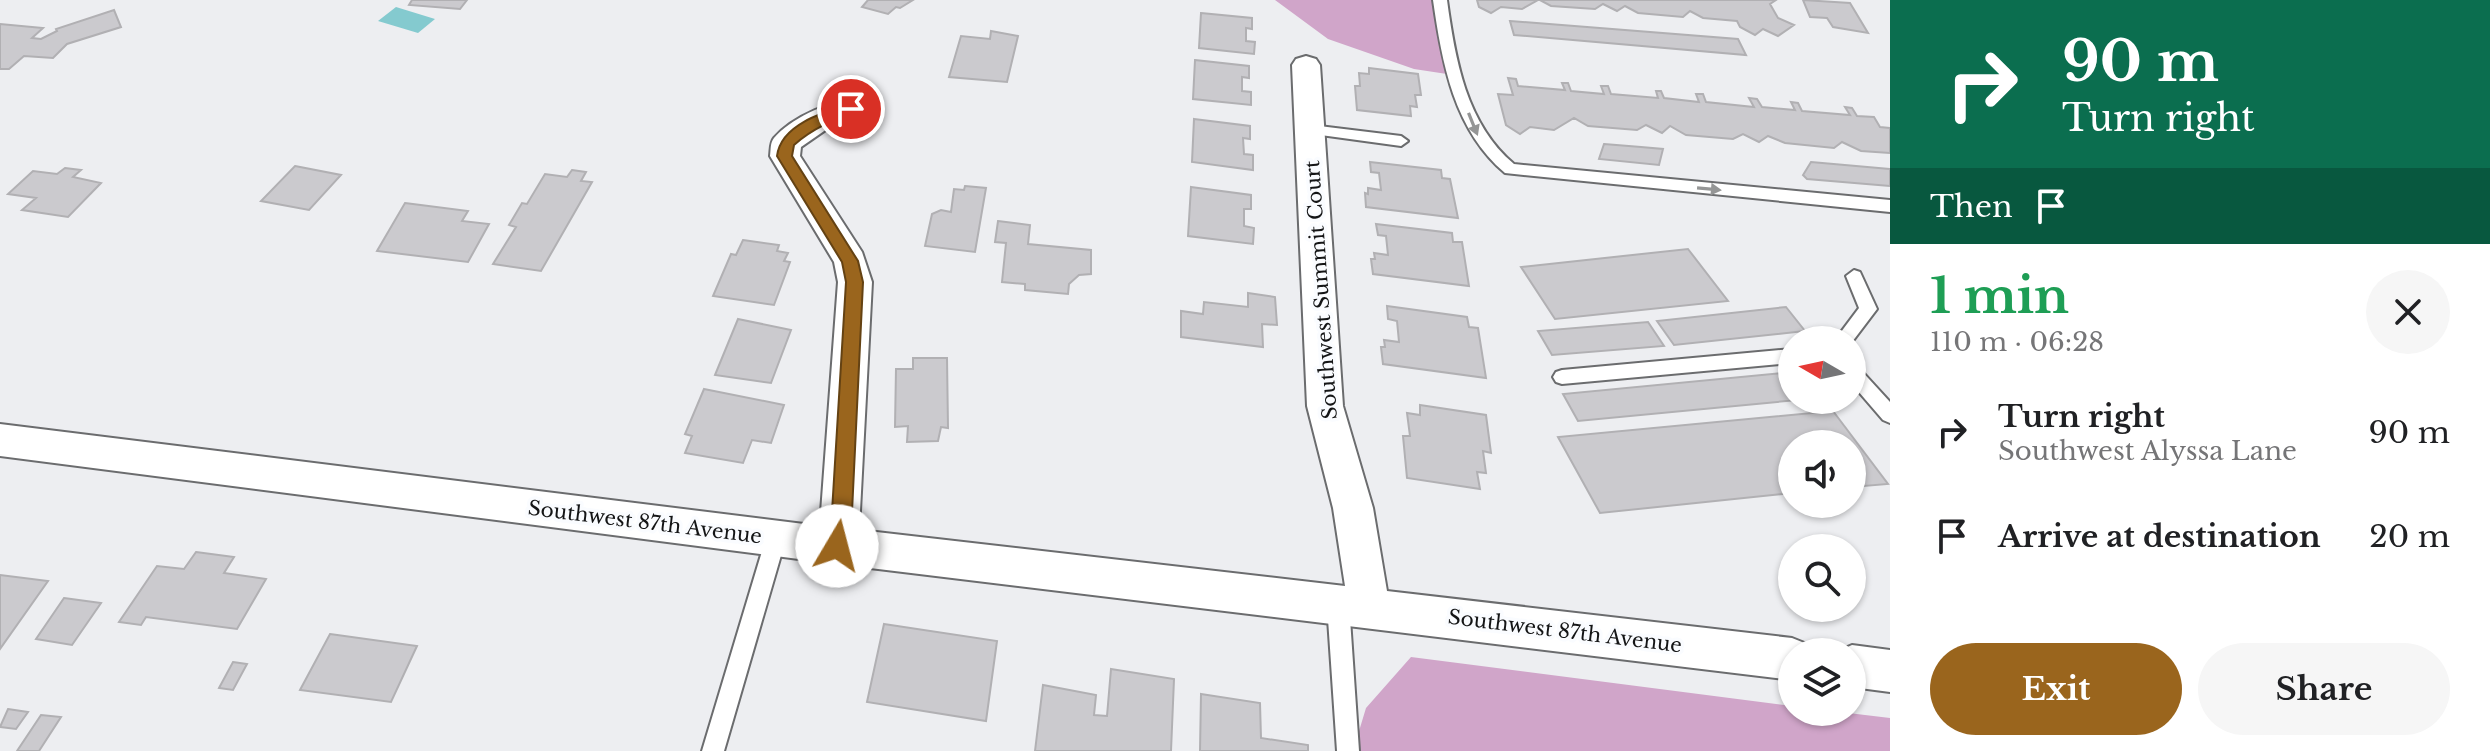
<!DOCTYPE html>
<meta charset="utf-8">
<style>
body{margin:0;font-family:"Libre Baskerville",serif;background:#f6f6f6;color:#202124;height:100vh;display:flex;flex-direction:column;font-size:30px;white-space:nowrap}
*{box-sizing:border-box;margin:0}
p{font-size:26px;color:#757577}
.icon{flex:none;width:44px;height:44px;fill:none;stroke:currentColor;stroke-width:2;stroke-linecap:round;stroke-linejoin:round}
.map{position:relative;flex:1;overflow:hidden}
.drawer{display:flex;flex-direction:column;background:#fff;width:600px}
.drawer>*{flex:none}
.hud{background:#0b6e4f;color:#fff;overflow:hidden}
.needle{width:52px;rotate:279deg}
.buttons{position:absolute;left:1778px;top:326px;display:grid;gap:16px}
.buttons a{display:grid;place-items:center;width:88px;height:88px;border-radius:50%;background:#fff;box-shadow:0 2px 6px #0004;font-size:40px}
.pin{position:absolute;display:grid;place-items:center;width:68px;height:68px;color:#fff;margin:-34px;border:4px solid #fff;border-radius:50%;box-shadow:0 2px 8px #0007}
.me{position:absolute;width:88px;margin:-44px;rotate:8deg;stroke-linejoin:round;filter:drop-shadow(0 0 6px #0008)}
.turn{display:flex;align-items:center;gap:28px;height:168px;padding:0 40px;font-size:36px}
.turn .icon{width:104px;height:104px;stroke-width:2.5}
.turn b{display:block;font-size:56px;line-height:68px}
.then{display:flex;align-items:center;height:76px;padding:0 40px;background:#0003;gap:16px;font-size:30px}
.round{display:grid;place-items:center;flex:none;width:84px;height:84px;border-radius:42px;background:#f6f6f6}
.head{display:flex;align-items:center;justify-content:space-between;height:136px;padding:0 40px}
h1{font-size:48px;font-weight:700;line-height:60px;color:#1e9e55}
.primary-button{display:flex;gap:16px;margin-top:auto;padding:16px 40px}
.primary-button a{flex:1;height:92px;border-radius:48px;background:#9a651d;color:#fff;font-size:32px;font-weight:700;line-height:92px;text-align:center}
.primary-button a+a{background:#f6f6f6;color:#202124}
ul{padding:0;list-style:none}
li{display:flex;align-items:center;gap:24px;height:104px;padding:0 40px}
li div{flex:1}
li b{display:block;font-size:30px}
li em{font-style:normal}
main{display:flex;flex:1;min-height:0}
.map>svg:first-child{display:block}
.forest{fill:#d0a5c9}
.water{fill:#84cacf}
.building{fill:#cbcace;stroke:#b1b0b3;stroke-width:2}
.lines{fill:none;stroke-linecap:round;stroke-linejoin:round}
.service-casing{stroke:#6b6c6e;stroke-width:4}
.minor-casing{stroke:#6b6c6e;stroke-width:4}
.service{fill:#fff;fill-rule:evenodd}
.minor{fill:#fff;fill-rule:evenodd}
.oneway{fill:#959696}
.route{fill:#9a651d;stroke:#644213;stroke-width:2}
.labels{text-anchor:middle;stroke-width:7;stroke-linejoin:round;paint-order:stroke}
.street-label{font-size:20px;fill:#141516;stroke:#fafcff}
</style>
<main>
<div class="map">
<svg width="1890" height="751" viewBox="0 0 1890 751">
<rect width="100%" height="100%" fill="#edeef1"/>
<path class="forest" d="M1275,0H1446L1460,76L1414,69L1328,39Z
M1411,657L1792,706V712H1840L1890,718V751H1353L1366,708Z"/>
<path class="water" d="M396,7L435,19L418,33L378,21Z"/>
<path class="building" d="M412,0H467L460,9L409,5Z
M868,0H913L900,8L896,7L888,14L862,7Z
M1477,0H1538L1522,9L1501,7L1491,13L1479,7Z
M1540,0H1776L1770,4L1778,18L1794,25L1778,36L1763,29L1755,35L1740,27L1737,21L1703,18L1690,11L1683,17L1638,13L1625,6L1617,11L1603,4L1595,9L1551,6Z
M1803,0L1850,3L1868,33L1833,27L1827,18L1810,17Z
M114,10L121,27L67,44L53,58L24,56L9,69H0V24L43,28L32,38L41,39L57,31L56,29Z
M1201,13L1252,18V29L1246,28V41L1255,42L1254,54L1199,48Z
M1510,21L1738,39L1746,55L1514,35Z
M991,31L1018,36L1007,82L949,77L961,36L990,39Z
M1195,60L1249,66V78L1242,77V91L1251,92V105L1193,99Z
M1369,68L1418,74L1421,95H1415L1417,107L1410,106L1411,116L1357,110L1355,86H1360L1359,73L1369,74Z
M1508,78L1516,79L1518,86L1565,90L1562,83H1568L1571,91L1604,94L1601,86H1608L1611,94L1658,98L1656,91H1661L1664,98L1699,102L1696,94H1703L1706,102L1754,107L1749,98L1757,99L1762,107L1795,110L1791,102L1798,103L1802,111L1850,115L1845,107L1852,108L1857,116L1874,117L1880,127L1890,128V153L1861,151L1842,142L1834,148L1785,143L1768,136L1759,142L1743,134L1733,139L1686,135L1670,126L1662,133L1646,125L1637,130L1588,126L1574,118L1554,130L1530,127L1520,134L1506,125L1498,94L1513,95Z
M1194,119L1250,126V139L1243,138L1244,154L1253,155V170L1192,162Z
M1604,144L1641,147L1663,149L1659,165L1599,159Z
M1370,162L1441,170L1442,178L1450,179L1458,218L1366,207L1365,193L1368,194V188L1381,190L1379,173L1371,172Z
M1811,162L1890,169V186L1807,179L1803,175Z
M295,166L341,175L309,210L261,201Z
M65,168L81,170L73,177L101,183L68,217L22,210L36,198L8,194L33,171L57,174Z
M572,170L586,172L581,181L592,182L541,271L493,264L516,227L509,225L522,203L527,204L545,174L567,177Z
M965,186L986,188L975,252L925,246L932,214L941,210L951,212L954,189L964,190Z
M1191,187L1251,195V209H1244V226L1254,228L1253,244L1188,236Z
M405,203L468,211L462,221L489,224L468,262L377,251Z
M998,221L1030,225L1028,244L1091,250V274L1079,275L1069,284L1068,294L1025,290V284L1002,282L1006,243L995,242Z
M1376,224L1452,233L1453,242H1462L1469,286L1373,274L1371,259H1375L1374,253L1388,255L1386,236L1378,235Z
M743,240L779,245L777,251L788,253L784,261L790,262L774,305L713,296L731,254L736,255Z
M1688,249L1728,301L1555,319L1521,267Z
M1248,293L1275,297L1277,325L1262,324L1263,347L1181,337V311L1203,314L1204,302L1248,307Z
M1387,306L1467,317L1469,327L1478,328L1486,378L1383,364L1381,347H1385L1384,340L1399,342L1397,321L1388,319Z
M1786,307L1805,331L1674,345L1657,321Z
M738,319L791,330L771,383L715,375Z
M1648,322L1664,346L1552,355L1538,331Z
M913,358H947L948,428L941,427L938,441L907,442L908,426L895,427L896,369H913Z
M1792,372V400H1797L1578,421L1563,394Z
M704,389L784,405L771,443L752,440L743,463L685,453L692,436L685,434Z
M1420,405L1486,415L1491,453L1483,451L1486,473L1477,472L1480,489L1407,478L1403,436H1410L1407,413L1420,415Z
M1833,411L1888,484L1852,487V444H1792V493L1600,513L1558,437Z
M196,552L234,557L224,573L266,579L237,629L146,617L141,625L119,622L157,566L184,569Z
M0,575L48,581L0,649Z
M64,598L101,603L72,645L36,639Z
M884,624L997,641L986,721L867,702Z
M330,634L417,646L391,702L300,690Z
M233,662L247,664L233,690L219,688Z
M1111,669L1174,679L1171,751H1035L1043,685L1096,695L1094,715L1107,716Z
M1201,694L1260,703L1261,738L1308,745V751H1200Z
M8,709L28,712L16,729L0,727Z
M41,715L61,717L39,751H17Z"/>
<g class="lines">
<defs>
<path id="service" d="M1433,0H1447C1455,59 1466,124 1514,164L1890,200V212L1505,173C1454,130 1442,63 1433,0Z
M1311,125L1401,136L1408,141L1401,146L1306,133V127Z
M1854,270L1860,272L1877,309L1852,342V340H1835L1859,308L1846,276Z
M1792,349V363L1562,384L1556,382L1553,377L1556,372L1562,370Z
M1852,365L1858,367L1890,402V423L1883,420L1852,384Z
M776,529L783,532L786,538L724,751H702L766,538L769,532Z
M1338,594L1345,597L1349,604L1359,751H1337L1327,604L1331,597Z"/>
<path id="minor" d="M1306,56L1316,59L1320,65L1343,406L1373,508L1387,591L1792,638L1807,644L1811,652H1792V680L837,564L0,456V424L820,526L838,282L834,262L770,156C771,149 770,143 774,138C791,118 836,96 861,102L865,109L861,116L827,129L801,147L800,156L862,252L872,282L859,530L1345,586L1333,508L1307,406L1292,65L1296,59Z
M1852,645L1890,650V692L1852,687V652H1836Z"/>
</defs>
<use href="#service" class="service-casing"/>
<use href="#minor" class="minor-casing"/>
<use href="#service" class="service"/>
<use href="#minor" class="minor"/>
</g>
<defs><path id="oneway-solid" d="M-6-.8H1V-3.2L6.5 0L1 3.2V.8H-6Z" transform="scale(2)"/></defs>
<g class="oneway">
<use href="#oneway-solid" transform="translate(1473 124) rotate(68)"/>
<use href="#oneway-solid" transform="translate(1709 189) rotate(5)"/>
</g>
<path class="route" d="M851,104L859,109L857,112C833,120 813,128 794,145L792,156L858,261L863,282L852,512L844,553L837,555L830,553L827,546L832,512L846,282L842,262L777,156C781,124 824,112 851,104Z"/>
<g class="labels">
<g class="street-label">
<text transform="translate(1321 290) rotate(-94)" y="7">Southwest Summit Court</text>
<text transform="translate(645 522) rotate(7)" y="7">Southwest 87th Avenue</text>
<text transform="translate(1565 631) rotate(7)" y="7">Southwest 87th Avenue</text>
</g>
</g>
</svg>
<div class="buttons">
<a><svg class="needle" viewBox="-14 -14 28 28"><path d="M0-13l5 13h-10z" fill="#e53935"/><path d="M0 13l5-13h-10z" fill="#757577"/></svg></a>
<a><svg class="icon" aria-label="sound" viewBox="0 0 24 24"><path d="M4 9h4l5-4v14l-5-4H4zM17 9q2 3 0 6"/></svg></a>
<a><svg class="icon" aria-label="search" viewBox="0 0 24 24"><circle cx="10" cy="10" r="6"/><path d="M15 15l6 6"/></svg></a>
<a><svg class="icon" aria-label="layers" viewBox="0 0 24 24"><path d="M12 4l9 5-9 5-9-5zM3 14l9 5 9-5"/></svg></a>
</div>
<div class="pin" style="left:851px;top:109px;background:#d93025"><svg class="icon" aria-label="arrive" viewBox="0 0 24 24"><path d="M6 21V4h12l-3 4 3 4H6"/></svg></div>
<svg class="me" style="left:837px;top:546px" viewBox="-20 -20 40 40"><circle r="19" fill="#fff"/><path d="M0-13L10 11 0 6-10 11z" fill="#9a651d"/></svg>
</div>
<section class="drawer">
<div class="hud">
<div class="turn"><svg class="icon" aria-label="right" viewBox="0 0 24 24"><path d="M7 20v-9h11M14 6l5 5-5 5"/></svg><div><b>90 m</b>Turn right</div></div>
<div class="then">Then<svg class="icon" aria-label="arrive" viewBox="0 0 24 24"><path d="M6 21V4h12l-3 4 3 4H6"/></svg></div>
</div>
<div class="head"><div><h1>1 min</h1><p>110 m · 06:28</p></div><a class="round"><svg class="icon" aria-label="close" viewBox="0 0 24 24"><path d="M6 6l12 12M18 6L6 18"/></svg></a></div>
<ul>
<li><svg class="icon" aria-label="right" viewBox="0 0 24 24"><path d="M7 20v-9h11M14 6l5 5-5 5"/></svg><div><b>Turn right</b><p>Southwest Alyssa Lane</p></div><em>90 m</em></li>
<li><svg class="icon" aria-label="arrive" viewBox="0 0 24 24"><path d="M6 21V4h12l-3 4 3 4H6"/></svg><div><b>Arrive at destination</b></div><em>20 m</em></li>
</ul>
<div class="primary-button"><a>Exit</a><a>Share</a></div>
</section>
</main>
